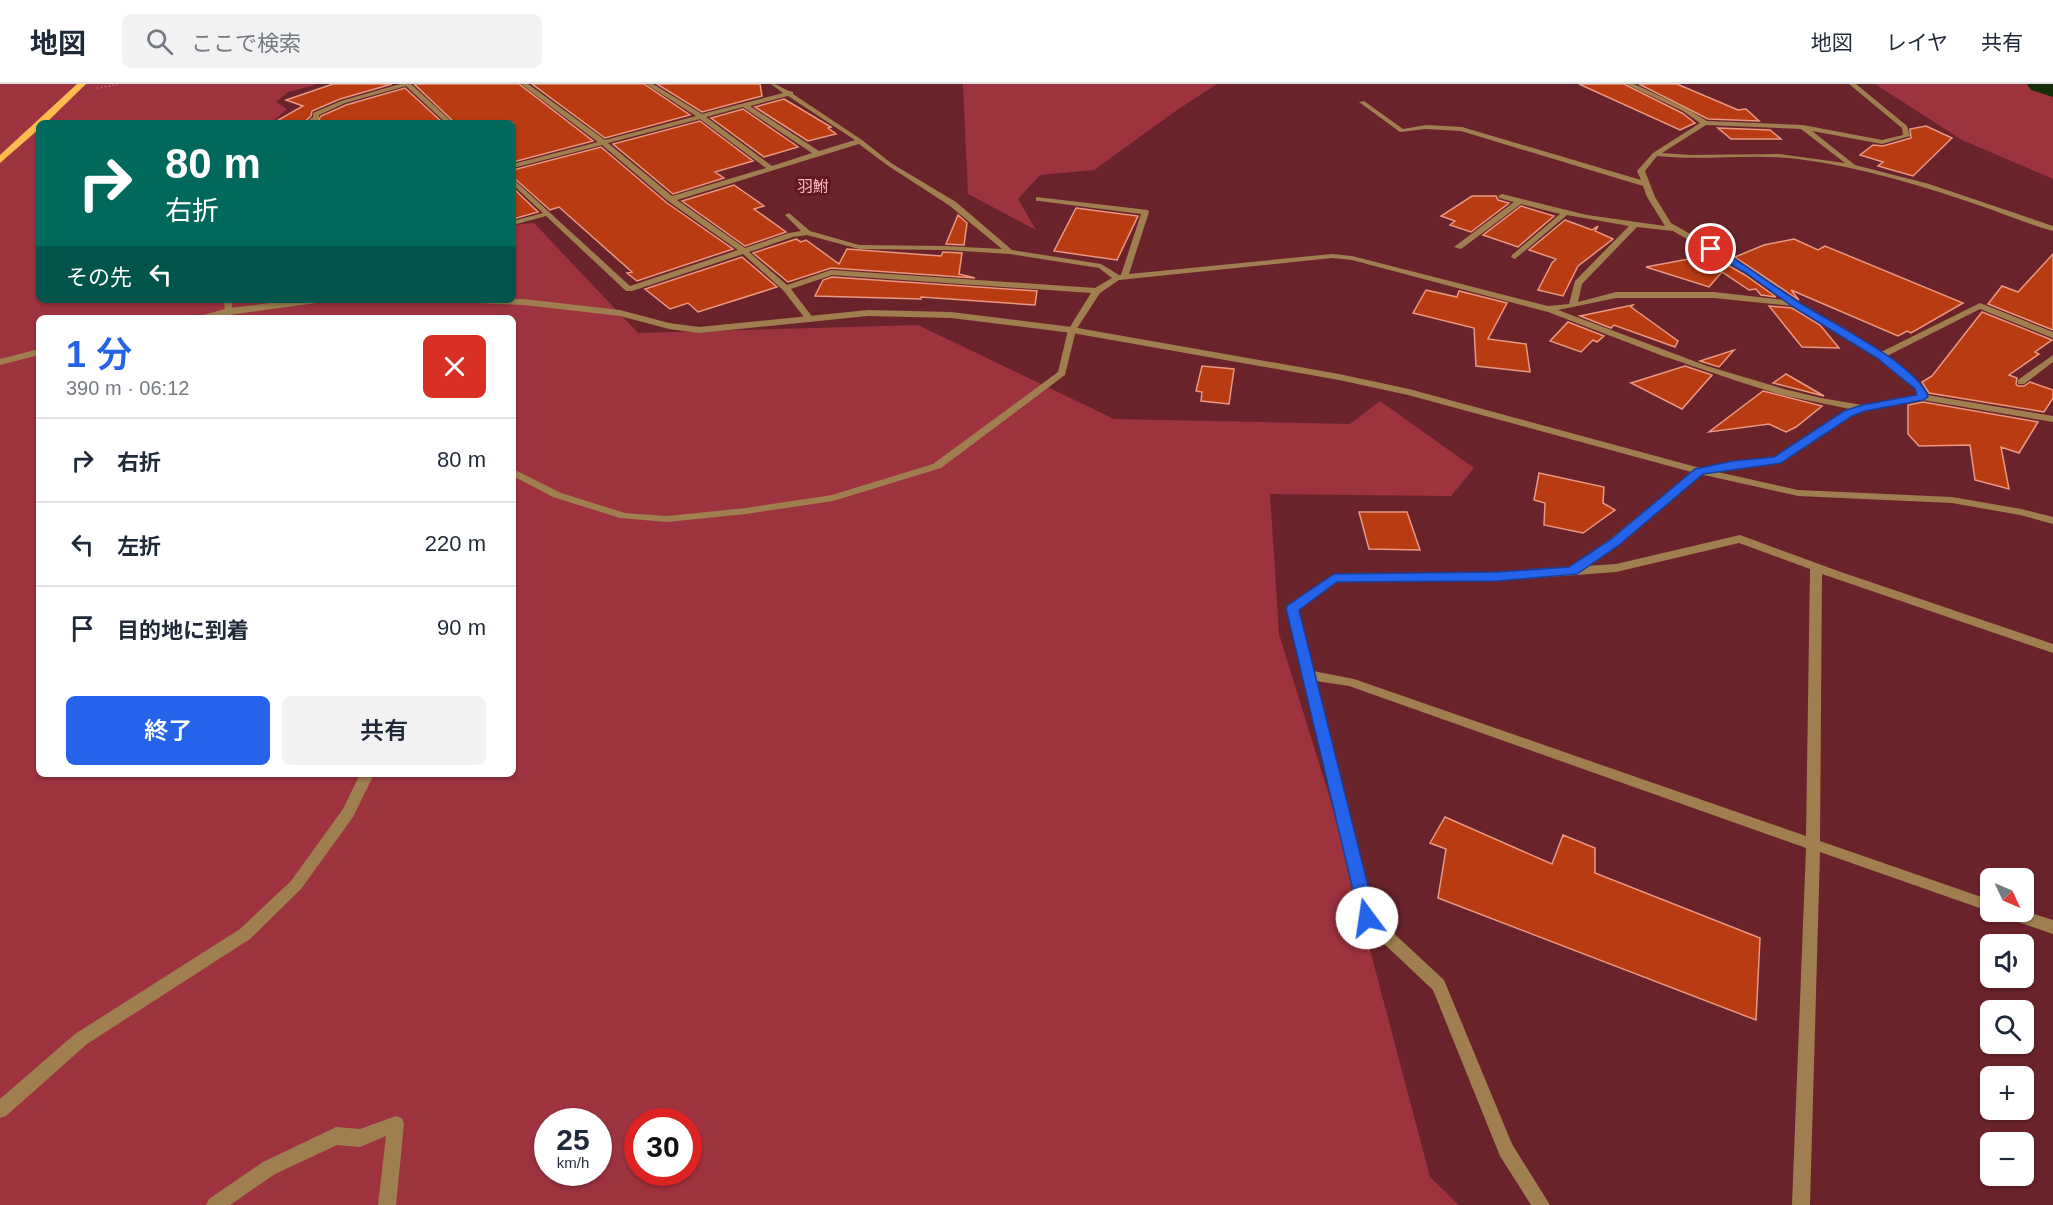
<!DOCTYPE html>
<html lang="ja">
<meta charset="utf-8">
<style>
body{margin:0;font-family:Arial,"Noto Sans JP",sans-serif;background:#f2f2f3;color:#1f2937;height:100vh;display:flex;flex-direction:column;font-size:22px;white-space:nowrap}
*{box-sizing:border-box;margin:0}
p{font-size:20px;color:#747a83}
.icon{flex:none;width:33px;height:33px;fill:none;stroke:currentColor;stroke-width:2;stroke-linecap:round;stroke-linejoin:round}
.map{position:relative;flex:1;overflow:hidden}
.side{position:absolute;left:36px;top:231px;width:480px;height:462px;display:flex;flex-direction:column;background:#fff;border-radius:9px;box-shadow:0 2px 4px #0004}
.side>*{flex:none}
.banner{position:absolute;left:36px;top:36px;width:480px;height:183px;border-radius:9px;box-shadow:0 2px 4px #0004;background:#00695c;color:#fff;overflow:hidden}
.needle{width:39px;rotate:134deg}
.buttons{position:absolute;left:1980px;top:784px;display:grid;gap:12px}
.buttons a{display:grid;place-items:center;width:54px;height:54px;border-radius:9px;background:#fff;box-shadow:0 2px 4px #0004;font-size:30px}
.speed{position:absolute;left:534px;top:1024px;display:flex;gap:12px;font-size:30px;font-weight:700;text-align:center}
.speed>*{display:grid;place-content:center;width:78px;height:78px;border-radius:50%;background:#fff;box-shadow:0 2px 4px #0004;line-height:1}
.speed small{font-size:15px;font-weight:400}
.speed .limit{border:9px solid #d22;background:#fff;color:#111}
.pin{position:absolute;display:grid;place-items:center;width:51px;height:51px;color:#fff;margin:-26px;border:3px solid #fff;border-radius:50%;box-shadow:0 2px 6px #0007}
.me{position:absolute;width:66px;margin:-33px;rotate:346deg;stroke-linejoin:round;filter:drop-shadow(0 0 4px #0008)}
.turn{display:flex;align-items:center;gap:21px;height:126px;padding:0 30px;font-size:27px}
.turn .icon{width:78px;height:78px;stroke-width:2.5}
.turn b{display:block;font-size:42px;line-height:51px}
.then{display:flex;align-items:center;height:57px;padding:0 30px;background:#0003;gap:12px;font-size:22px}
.round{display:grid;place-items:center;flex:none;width:63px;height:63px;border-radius:9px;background:#f2f2f3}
.headline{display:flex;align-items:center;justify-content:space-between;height:102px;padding:0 30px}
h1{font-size:36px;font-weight:600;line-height:45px;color:#2563eb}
.button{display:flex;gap:12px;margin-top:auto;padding:12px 30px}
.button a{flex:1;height:69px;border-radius:9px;background:#2563eb;color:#fff;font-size:24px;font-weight:600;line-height:69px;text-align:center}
.button a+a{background:#f2f2f3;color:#1f2937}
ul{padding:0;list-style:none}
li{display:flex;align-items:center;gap:18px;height:84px;padding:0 30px;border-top:2px solid #e0e1e3}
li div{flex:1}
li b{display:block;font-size:22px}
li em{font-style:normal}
header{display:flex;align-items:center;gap:36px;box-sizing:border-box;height:84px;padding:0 30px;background:#fff;border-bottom:2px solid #e0e1e3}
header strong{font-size:28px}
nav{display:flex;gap:33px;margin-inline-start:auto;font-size:21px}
.search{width:420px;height:54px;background:#f2f2f3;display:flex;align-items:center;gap:15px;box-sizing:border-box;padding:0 21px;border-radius:9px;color:#747a83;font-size:22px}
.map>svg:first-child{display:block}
.green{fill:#9e3340;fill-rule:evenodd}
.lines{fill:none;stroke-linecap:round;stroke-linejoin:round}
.river{fill:#152d08;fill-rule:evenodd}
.building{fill:#b93b11;stroke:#e99982;stroke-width:1.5}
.path{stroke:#aa797d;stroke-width:2;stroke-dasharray:1 3;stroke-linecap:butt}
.minor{fill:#9f7f4f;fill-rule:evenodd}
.tertiary{fill:#9f7f4f;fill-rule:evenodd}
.primary{fill:#febc50;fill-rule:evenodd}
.route{fill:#2563eb;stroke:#184099;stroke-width:1.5}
.labels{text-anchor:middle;stroke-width:6;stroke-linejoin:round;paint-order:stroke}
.far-quarter-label{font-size:16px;fill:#feb8ba;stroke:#5f1721}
</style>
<header>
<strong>地図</strong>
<div class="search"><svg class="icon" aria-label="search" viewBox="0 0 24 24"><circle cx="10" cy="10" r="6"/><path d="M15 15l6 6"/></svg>ここで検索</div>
<nav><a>地図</a><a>レイヤ</a><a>共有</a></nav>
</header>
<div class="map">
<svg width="2053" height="1121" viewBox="0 0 2053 1121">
<rect width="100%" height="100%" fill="#6b232b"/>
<path class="green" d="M0,0H318L288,8L276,18L287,25L271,39H39V216H513V141L534,139L638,249L918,241L1114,335L1350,340L1380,317L1474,384L1451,412L1270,410L1279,550L1331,718L1430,1093L1459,1121H0ZM39,234H513V690H39ZM548,1038H598V1089H548ZM638,1038H688V1089H638Z
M963,0H1217L1177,26L1094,86L1040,91L1018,115L1036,146L968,110Z
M1875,0H2053V95L1962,56Z"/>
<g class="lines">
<path class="river" d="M2027,0H2053V13L2031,6Z"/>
</g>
<path class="building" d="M333,0H392L340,15L312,27L311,32L303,39H273L303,22L286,16Z
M414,0H519L593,57L513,78V39H455Z
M532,0H644L690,31L605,54Z
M657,0H760L762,12L702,28Z
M1579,0H1624L1682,29L1695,39L1680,46Z
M1639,0H1677L1738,26L1746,25L1759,37L1708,35Z
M405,4L443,39H317L321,32L346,21Z
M784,15L831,43L828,44L836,50L808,57L755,23Z
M743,25L794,60L798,63L764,73L711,34Z
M700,37L753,77L715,88L724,94L673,110L613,60Z
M1926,42L1952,54L1913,92L1878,82L1883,78L1860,71L1873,61L1883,62L1911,54L1910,45Z
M1718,44L1770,46L1781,55H1731Z
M601,63L667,119L733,165L637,197L627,189L632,188L559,123L550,126L513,93V86Z
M734,101L764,122L754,125L786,148L745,162L682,117Z
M513,104L538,128L513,135Z
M1472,112H1496L1498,116L1509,119L1471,148L1450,141L1455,137L1441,132Z
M1521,122L1554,132L1518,163L1483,151Z
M1076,124L1138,132L1117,176L1054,167Z
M958,131L967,139L964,161L946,160Z
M1565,136L1592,146L1598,142L1595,147L1613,155L1578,182L1563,212L1538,206L1552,179L1556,175L1529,166Z
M796,155L801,158L806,156L839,180L847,165L941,172L943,168L962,169L959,190L975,194L831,184L788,198L753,169Z
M1794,155L1818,166L1825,162L1963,219L1911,249L1907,247L1898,252L1791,206L1799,216L1735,173L1764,161Z
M2053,170V246L1988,220L2002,202L2018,208Z
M1710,171L1745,191L1776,213L1761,211L1756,205L1749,206L1722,188L1709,203L1646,183Z
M742,173L777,203L698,228L688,219L670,225L645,205Z
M832,193L1037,207L1035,221L921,213V215L815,212L823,196Z
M1426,206L1457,213L1459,207L1507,219L1488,255L1526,260L1530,288L1476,282L1474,244L1413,229Z
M1633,221L1631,223L1678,257L1675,263L1614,241L1611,244L1580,232Z
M1769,222L1792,224L1820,241L1839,264L1802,263Z
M1982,228L2052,256L2035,268L2039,270L2009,291L2017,294L2016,300L2018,302H2024L2030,298L2053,306V314L2044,328L1929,309L1922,298L1932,292Z
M1568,238L1604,252L1597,258L1593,256L1581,268L1550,257Z
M1734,266L1719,283L1700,277Z
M1202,282L1234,285L1229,320L1201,317L1202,308L1196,307Z
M1685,282L1712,291L1682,325L1631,299Z
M1786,290L1824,312L1773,299Z
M1763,307L1822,322L1796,343L1786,348L1769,340L1709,348Z
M1923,318L2038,338L2019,369L2001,363L2009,405L1975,396L1970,361L1919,362L1908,350V321Z
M1539,389L1604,403L1603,419L1615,426L1583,449L1544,441L1545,419L1534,416Z
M1359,428H1407L1420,466L1369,465Z
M1445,733L1552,780L1563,751L1595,764V789L1760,854L1756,936L1438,814L1446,765L1430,759Z"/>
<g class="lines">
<path class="path" d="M97,4L120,0"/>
<path class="minor" d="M400,0H411L453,39H446L406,2L345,19L319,31V35L313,39H305L313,33V29L341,17Z
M521,0H528L605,56L696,32L646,0H653L702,30L783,9L771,0C780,0 785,7 793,8V10L862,56L891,79L956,118L1012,166L1101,180L1119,191H1121L1141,130L1039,117H1036V113L1148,126L1149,128L1129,190L1332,170L1352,172L1548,222L1569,220L1575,197L1629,142L1567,131L1515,175L1511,173L1512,171L1560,130L1521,120L1461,165L1454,163L1514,118L1499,114L1498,112L1502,110L1587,131L1665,142L1647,113L1643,102L1461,47L1426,45L1400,48L1359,18L1364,17L1403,45L1426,41L1462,43L1641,96L1637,87L1653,69L1700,39L1683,27L1626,0H1634L1687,25L1707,37L1803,41L1882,56L1903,51L1902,44L1849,0H1856L1907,42L1910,52L1882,60L1812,47L1855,81L1929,100L2053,142V147C2030,141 2007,131 1984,123C1923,102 1862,83 1798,75C1751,69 1704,77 1657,72L1645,87L1655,113L1671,139L1752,185L1798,218L1881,268L1980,219L2053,248V254L1980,225L1887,272L1923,302L1927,311L2053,332V338L1923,316L1864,326L1851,331L1781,378L1702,390L1618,461L1586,482L1616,480L1740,451L1838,487L2053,560V569L1822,490L1820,757L1990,816L1991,828L1820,768L1810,1121H1792L1806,764L1349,602L1316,597L1374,831L1444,896L1512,1060L1550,1121H1531L1500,1072L1433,906L1362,839L1360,834L1286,524L1334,490L1497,489L1569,484L1610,455L1695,385L1774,373L1850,325L1782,311L1740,298L1663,272L1548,228L1352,176L1332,174L1119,196L1100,209L1076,246L1065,291L941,384L833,417L746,430L667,438L620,434L553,413L513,392V385L561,409L625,429L667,432L746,424L832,411L933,380L1058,288L1068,246L1091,209L832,191L791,205L814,235L810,238L807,237L783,206L743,170L632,207H626L546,132L513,141V137L543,129L513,101V95L630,202L738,166L668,117L602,61L513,84V80L598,58ZM788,12L855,56L819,67L750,22ZM743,23L812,69L772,82L706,33ZM700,35L766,84L672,112L608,59ZM1706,41L1801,45L1845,79L1779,70L1690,71L1662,69ZM859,60L887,81L950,122L1002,165L946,162L859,161L810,147L789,129L785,131L801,147L789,149L745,164L677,116ZM1637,143L1673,147L1746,189L1784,216L1714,208H1616L1578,218L1582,200ZM807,151L859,165L946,166L1010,170L1099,184L1112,194L1095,204L831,186L787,201L749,168L793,153ZM1616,214H1714L1793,222L1878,274L1916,305L1918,311L1862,321L1821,314L1784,305L1707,282L1558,226ZM1739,459L1810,485L1806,752L1354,595L1313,587L1298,525L1336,498L1497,497L1616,488Z
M224,216H232V229L225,227Z
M2053,271V278L2024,300H2018V296Z
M360,690H374L353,733L301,805L250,855L87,960L6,1032L0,1034V1015L75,950L240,845L291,797L343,725Z
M2024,827L2053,836V850L2003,833L2001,828Z
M396,1032L402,1034L404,1040L396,1121H378L386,1052L360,1063L337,1061L275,1090L230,1121H206L209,1115L263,1078L330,1046L336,1043L360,1045Z"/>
<path class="tertiary" d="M524,215L620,226L669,239L699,243L868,226L951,228L1072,243L1339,290L1409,305L1700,384L1798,406L1952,413L2021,425L2053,433V440L2020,431L1952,419L1798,412L1695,389L1408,311L1339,296L1072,249L951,234L868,232L699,249L669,245L620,232L524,221L477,219L473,216Z
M296,216H320L316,219L208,234H192L229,224Z
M39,265V271L0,281V275Z"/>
<path class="primary" d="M77,0H86L46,39H39V45L0,79V71Z"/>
</g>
<path class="route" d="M1708,163H1715C1744,180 1771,200 1800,219C1830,238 1918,281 1928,313L1923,316L1865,327L1852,332L1781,379L1703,390L1619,461L1577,490L1497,497L1337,498L1299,526L1376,834L1373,840L1367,842L1361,840L1286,524L1288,521L1334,490L1497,488L1569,483L1610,456L1695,385L1733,377L1774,373L1844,327L1862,321L1917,311L1915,305L1877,274L1792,222L1746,189L1708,167Z"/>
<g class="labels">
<g class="far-quarter-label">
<text x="813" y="108">羽鮒</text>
</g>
</g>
</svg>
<div class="buttons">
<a><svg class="needle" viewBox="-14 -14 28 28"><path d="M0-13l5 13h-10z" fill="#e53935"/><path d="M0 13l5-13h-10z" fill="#747a83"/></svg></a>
<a><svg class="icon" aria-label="sound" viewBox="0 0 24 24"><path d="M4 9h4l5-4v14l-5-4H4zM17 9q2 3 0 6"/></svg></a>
<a><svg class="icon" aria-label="search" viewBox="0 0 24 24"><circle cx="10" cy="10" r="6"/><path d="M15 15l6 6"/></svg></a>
<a>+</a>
<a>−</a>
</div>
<div class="speed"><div>25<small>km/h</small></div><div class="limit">30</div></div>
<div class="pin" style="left:1711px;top:165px;background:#d93025"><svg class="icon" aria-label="arrive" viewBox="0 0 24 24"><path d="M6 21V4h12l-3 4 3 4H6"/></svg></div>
<svg class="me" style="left:1367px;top:834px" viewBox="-20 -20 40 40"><circle r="19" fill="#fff"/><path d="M0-13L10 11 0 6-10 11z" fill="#2563eb"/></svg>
<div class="banner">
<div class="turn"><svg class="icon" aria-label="right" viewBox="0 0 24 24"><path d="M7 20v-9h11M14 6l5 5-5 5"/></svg><div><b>80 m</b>右折</div></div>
<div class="then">その先<svg class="icon" aria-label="left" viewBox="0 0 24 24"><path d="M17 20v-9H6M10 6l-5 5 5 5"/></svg></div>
</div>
<section class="side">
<div class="headline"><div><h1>1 分</h1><p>390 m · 06:12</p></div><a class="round" style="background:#d93025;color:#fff"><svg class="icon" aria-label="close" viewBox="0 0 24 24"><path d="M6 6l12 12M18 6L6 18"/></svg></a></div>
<ul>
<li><svg class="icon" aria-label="right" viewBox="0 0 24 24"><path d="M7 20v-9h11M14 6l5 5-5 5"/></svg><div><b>右折</b></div><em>80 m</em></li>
<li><svg class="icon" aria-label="left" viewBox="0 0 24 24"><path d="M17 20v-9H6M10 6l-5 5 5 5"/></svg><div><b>左折</b></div><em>220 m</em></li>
<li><svg class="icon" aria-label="arrive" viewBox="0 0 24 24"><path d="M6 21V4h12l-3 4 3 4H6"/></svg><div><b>目的地に到着</b></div><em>90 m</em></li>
</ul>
<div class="button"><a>終了</a><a>共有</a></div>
</section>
</div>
